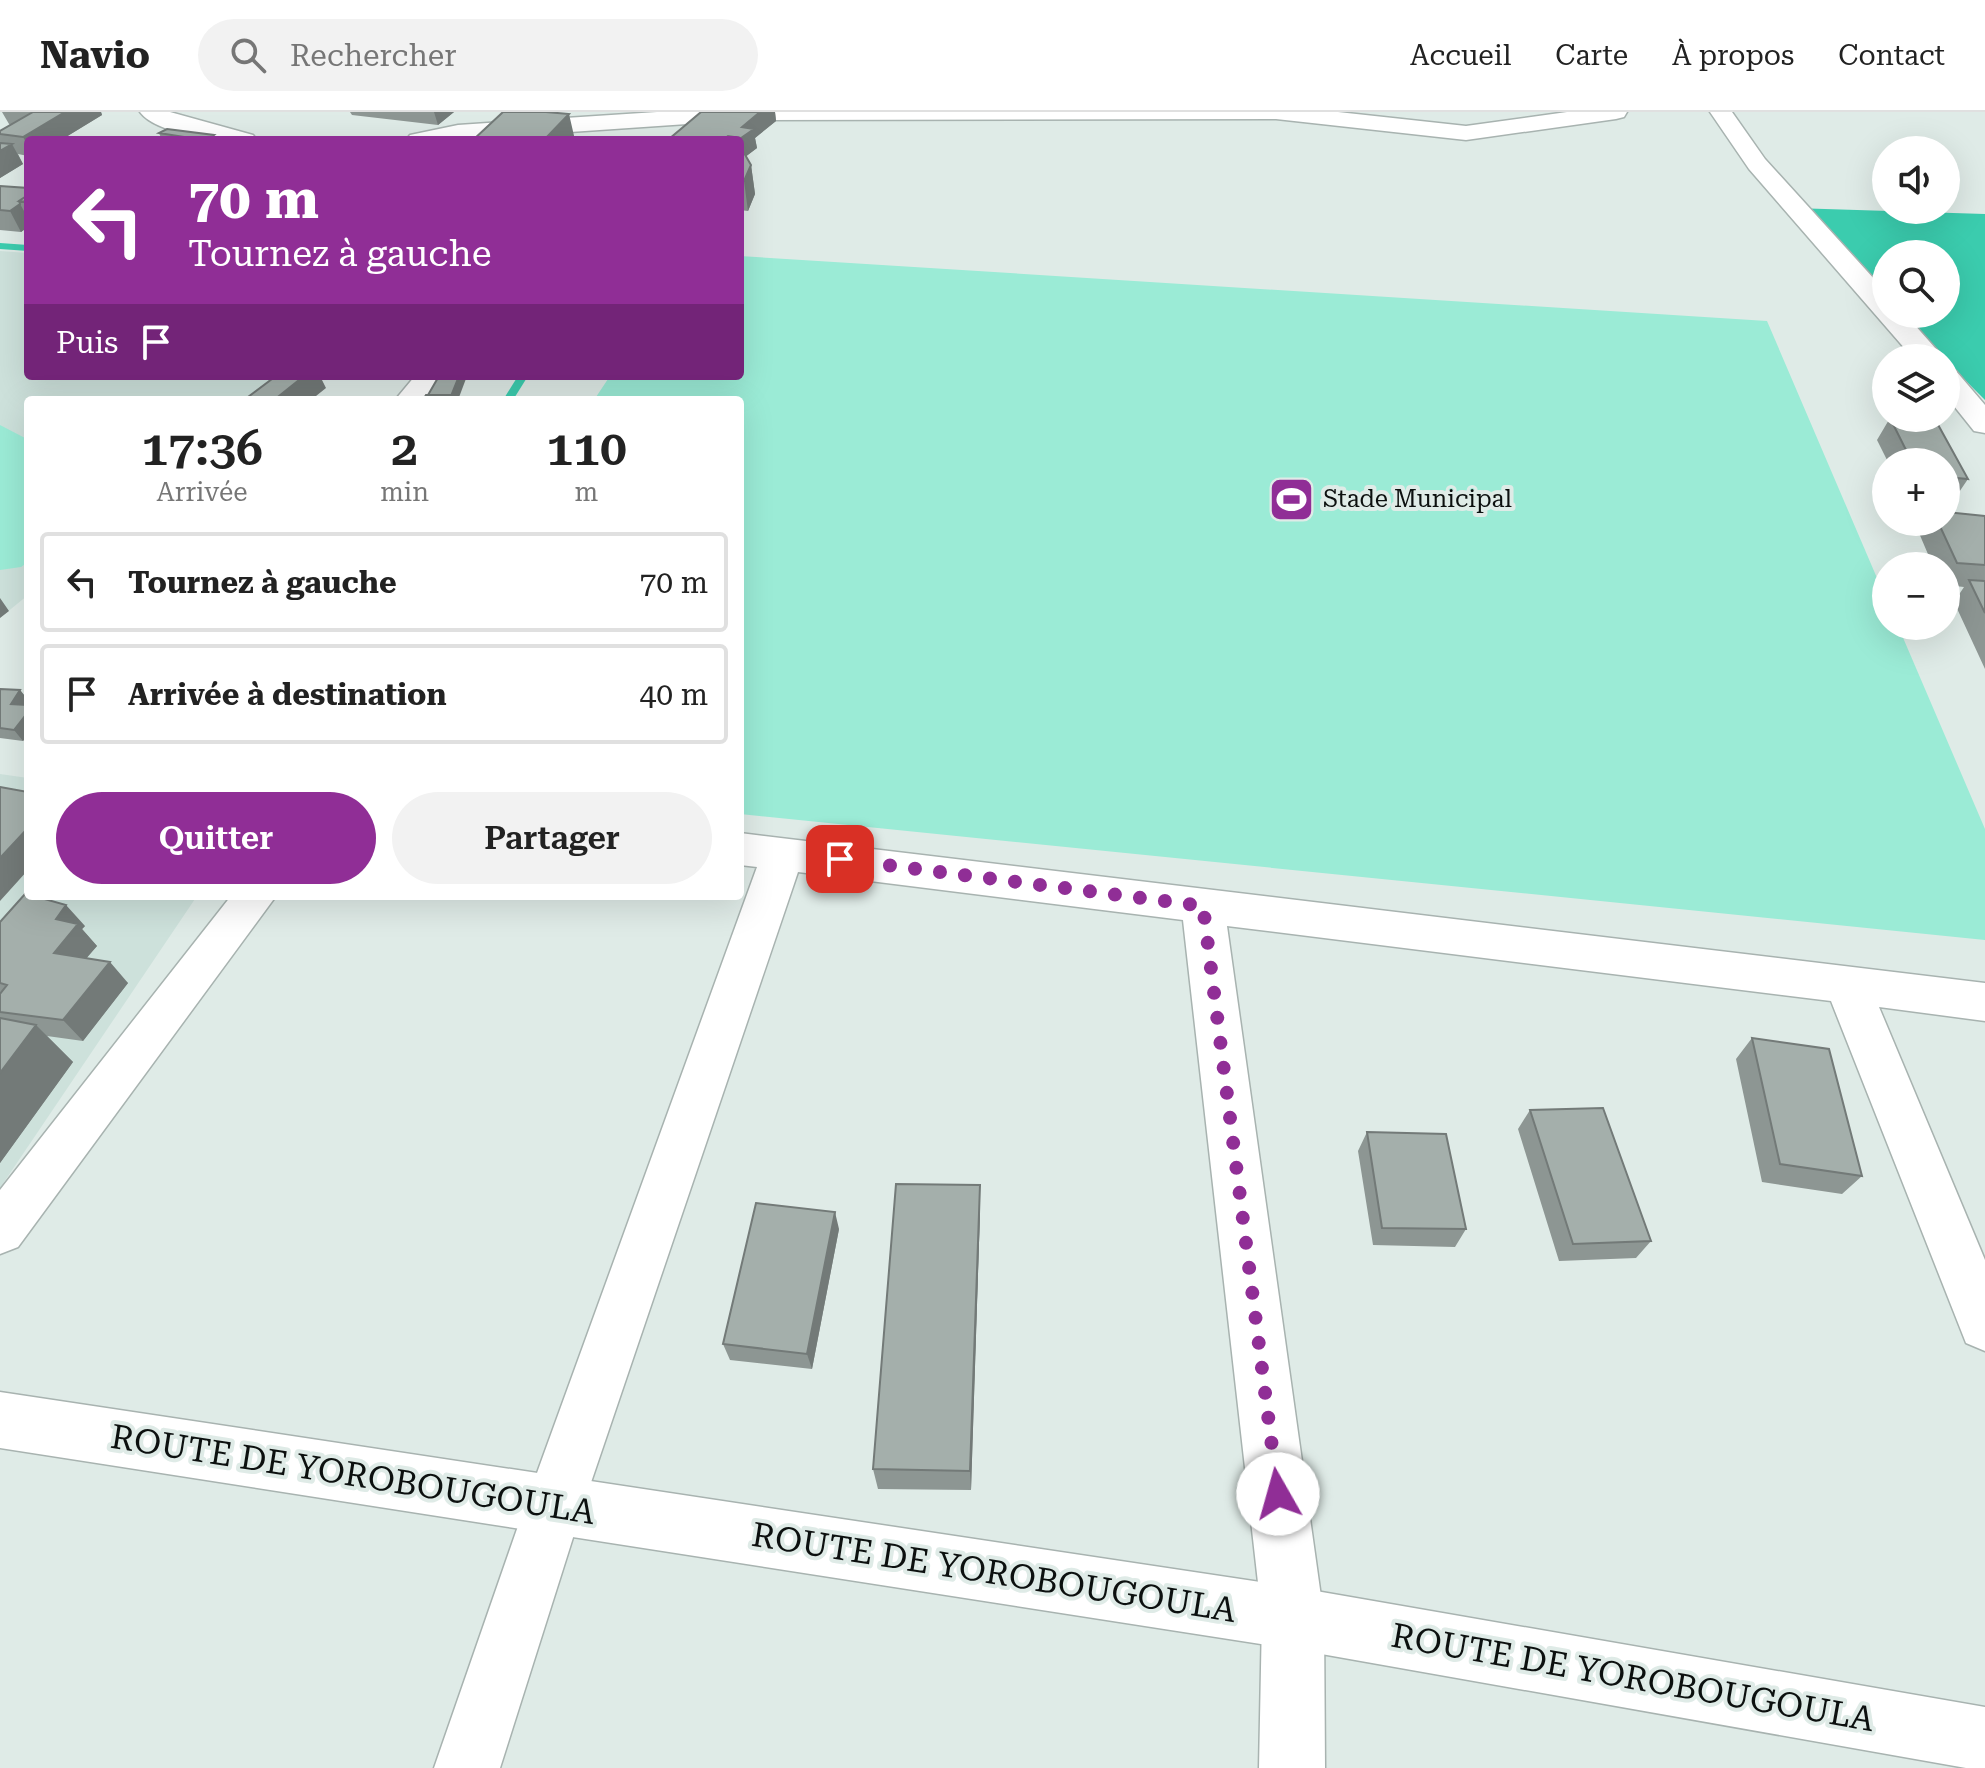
<!DOCTYPE html>
<html lang="fr">
<meta charset="utf-8">
<style>
body{margin:0;font-family:"Roboto Serif",serif;background:#f2f2f2;color:#222;height:100vh;display:flex;flex-direction:column;font-size:30px;white-space:nowrap}
*{box-sizing:border-box;margin:0}
p{font-size:26px;color:#767676}
.icon{flex:none;width:44px;height:44px;fill:none;stroke:currentColor;stroke-width:2;stroke-linecap:round;stroke-linejoin:round}
.map{position:relative;flex:1;overflow:hidden}
.panel{position:absolute;left:24px;top:284px;width:720px;height:504px;display:flex;flex-direction:column;background:#fff;border-radius:8px;box-shadow:0 8px 32px #0002}
.panel>*{flex:none}
.guide{position:absolute;left:24px;top:24px;width:720px;height:244px;border-radius:8px;box-shadow:0 8px 32px #0002;background:#902e96;color:#fff;overflow:hidden}
.buttons{position:absolute;left:1872px;top:24px;display:grid;gap:16px}
.buttons a{display:grid;place-items:center;width:88px;height:88px;border-radius:50%;background:#fff;box-shadow:0 8px 32px #0002;font-size:40px}
.pin{position:absolute;display:grid;place-items:center;width:68px;height:68px;color:#fff;margin:-34px;border-radius:16px;box-shadow:0 4px 12px #0006}
.me{position:absolute;width:88px;margin:-44px;rotate:353deg;stroke-linejoin:round;filter:drop-shadow(0 0 6px #0008)}
.turn{display:flex;align-items:center;gap:28px;height:168px;padding:0 32px;font-size:36px}
.turn .icon{width:104px;height:104px;stroke-width:2.5}
.turn b{display:block;font-size:56px;line-height:68px}
.then{display:flex;align-items:center;height:76px;padding:0 32px;background:#0003;gap:16px;font-size:30px}
.eta{display:flex;justify-content:space-evenly;align-items:center;height:136px;text-align:center}
.eta b{font-size:48px;font-weight:600;line-height:56px}
.action{display:flex;gap:16px;margin-top:auto;padding:16px 32px}
.action a{flex:1;height:92px;border-radius:48px;background:#902e96;color:#fff;font-size:32px;font-weight:600;line-height:92px;text-align:center}
.action a+a{background:#f2f2f2;color:#222}
ul{padding:0;list-style:none}
li{display:flex;align-items:center;gap:24px;height:100px;margin:0 16px 12px;padding:0 16px;border:4px solid #e0e0e0;border-radius:8px}
li div{flex:1}
li b{display:block;font-size:30px}
li em{font-style:normal}
header{display:flex;align-items:center;gap:48px;box-sizing:border-box;height:112px;padding:0 40px;background:#fff;border-bottom:2px solid #e0e0e0}
header strong{font-size:38px}
nav{display:flex;gap:44px;margin-inline-start:auto;font-size:28px}
.search{width:560px;height:72px;background:#f2f2f2;display:flex;align-items:center;gap:20px;box-sizing:border-box;padding:0 28px;border-radius:44px;color:#767676;font-size:30px}
.map>svg:first-child{display:block}
.built{fill:#cde1db}
.green{fill:#9bebd6}
.forest{fill:#3bccae}
.lines{fill:none;stroke-linecap:round;stroke-linejoin:round}
.stream{fill:#3ccdaf;fill-rule:evenodd}
.street-casing{stroke:#a8b3b0;stroke-width:3}
.secondary-casing{stroke:#a8b3b0;stroke-width:3}
.street{fill:#fff;fill-rule:evenodd}
.secondary{fill:#fff;fill-rule:evenodd}
.wall{fill:#8d9693}
.shaded-wall{fill:#737a78}
.building{fill:#a4afab;stroke:#737a78;stroke-width:2}
.route{stroke:#902e96;stroke-width:14;stroke-dasharray:0 25.2}
.labels{text-anchor:middle;stroke-width:8;stroke-linejoin:round;paint-order:stroke}
.far-poi-label{font-size:24px;fill:#0c100f;stroke:#dfebe7;text-anchor:start}
.near-street-label{font-size:34px;fill:#0c100f;stroke:#dfebe7}
</style>
<header>
<strong>Navio</strong>
<div class="search"><svg class="icon" aria-label="search" viewBox="0 0 24 24"><circle cx="10" cy="10" r="6"/><path d="M15 15l6 6"/></svg>Rechercher</div>
<nav><a>Accueil</a><a>Carte</a><a>À propos</a><a>Contact</a></nav>
</header>
<div class="map">
<svg width="1985" height="1656" viewBox="0 0 1985 1656">
<rect width="100%" height="100%" fill="#dfebe7"/>
<path class="built" d="M0,139L28,141V264H290L261,288H28V483L0,506Z
M0,662L28,666V784H197L0,1076Z"/>
<path class="green" d="M740,144L1767,209L1886,487V514H1898L1985,717V828L740,702V288H594L610,264H740Z
M0,313L25,326L28,331V450L21,455L0,458Z"/>
<path class="forest" d="M1793,96L1985,102V288L1899,202H1946V142H1886V189Z"/>
<g class="lines">
<path class="stream" d="M0,131L28,133V139L0,137Z
M518,264H528L513,288H503Z"/>
<defs>
<path id="street" d="M140,0H170L253,23L257,28C227,28 159,25 140,0Z
M657,0H1338L1466,14L1567,0H1627L1624,5L1616,7L1466,28L1276,7L746,8L453,28H406L410,23L458,13Z
M1710,0H1732L1765,47L1886,180V202H1905L1944,246H1913L1749,57Z
M1946,256L1956,259L1985,293V321L1974,319L1946,284Z
M415,264H446L426,288H395Z
M740,721L1985,871V909L1879,895L1985,1148V1239L1966,1231L1831,889L1227,814L1324,1506L1325,1656H1259L1262,1506L1183,808L798,760L583,1394L500,1656H434L525,1394L757,755L740,753Z
M231,784H276L18,1135L0,1142V1078Z"/>
<path id="secondary" d="M0,1280L1293,1475L1985,1595V1656H1966L1293,1537L0,1336Z"/>
</defs>
<use href="#street" class="street-casing"/>
<use href="#secondary" class="secondary-casing"/>
<use href="#street" class="street"/>
<use href="#secondary" class="secondary"/>
</g>
<path class="wall" d="M2,0H101L102,3L61,28H28V44L18,42L23,52L0,66V19L10,13L9,12Z
M350,0H454L438,13L352,3Z
M701,0H775L776,9L755,26L757,36L746,44L751,53L755,82L748,99L740,98V28H670L669,27Z
M159,21L214,23L216,28H162Z
M0,74L28,76V115L21,120L0,118Z
M1890,306L1968,367L1953,389H1946V350H1888L1877,328Z
M1985,404V557L1954,490L1964,475L1946,473V454H1933L1919,421L1926,410H1946Z
M0,577L20,578L28,588L26,593H28V623L23,629L0,626Z
M0,810L85,814L82,817L97,834L86,846L128,871L83,929L47,924L73,950L0,1051Z
M1752,926L1862,1064L1842,1082L1762,1070L1736,947Z
M1530,998L1651,1129L1636,1146L1559,1149L1518,1017Z
M1367,1020L1466,1117L1455,1135L1373,1133L1358,1039Z
M980,1100L971,1378L878,1377L873,1357Z
M839,1117L812,1257L730,1248L723,1232Z"/>
<path class="shaded-wall" d="M65,0H101L102,3L61,28H28V34L23,25Z
M434,0H454L438,13Z
M760,0H775L776,9L755,26L757,36L744,46L741,26L742,15Z
M569,2L575,28H544Z
M12,32L23,52L0,66V39Z
M751,53L755,82L748,99L744,69Z
M20,92L28,106V115L21,120L10,99Z
M304,264H320L326,276L311,288H274Z
M459,264H467L458,288H449Z
M0,486L9,499L0,506Z
M20,578L28,588V591L20,603L11,592Z
M28,600V623L23,629L14,618Z
M28,716V758L0,789V746Z
M66,793L85,814L82,817L97,834L73,862L54,841L56,807Z
M110,850L128,871L83,929L63,908Z
M36,913L73,950L0,1051V961Z
M980,1073V1100L971,1378L970,1359Z
M835,1100L839,1117L812,1257L807,1242Z"/>
<path class="building" d="M33,0H65L23,25L0,22V19Z
M503,0H546L569,2L544,28H473Z
M701,0H760L742,15L754,17L741,26L728,24L723,28H679L669,27Z
M167,17L214,23L207,28H203L159,21Z
M0,31L12,32L0,39Z
M740,34L751,53L744,69H740Z
M0,74L28,76V83L19,89L20,92L10,99L0,98Z
M28,83V90L19,89Z
M276,264H304L274,288H244Z
M439,264H459L451,284L428,283Z
M426,283H451L449,288H423Z
M1890,306L1936,309L1968,367L1946,365V350H1912Z
M1946,400L1985,404V453L1957,451L1938,410H1946Z
M1969,468L1985,469V501Z
M0,577L20,578L11,592L28,593V600L14,618L0,616Z
M0,675L28,680V716L0,746Z
M25,782H28V784H34L66,793L56,807L78,812L54,841L110,850L63,908L0,900V882L7,873L0,871V810Z
M0,906L36,913L0,961Z
M1752,926L1829,937L1862,1064L1780,1052Z
M1603,996L1651,1129L1573,1132L1530,998Z
M1367,1020L1446,1022L1466,1117L1382,1116Z
M896,1072L980,1073L970,1359L873,1357Z
M756,1091L835,1100L807,1242L723,1232Z"/>
<g class="lines">
<path class="route" d="M840,747L1203,794L1278,1382"/>
</g>
<defs>
<symbol id="stadium-square" viewBox="-11 -11 22 22"><rect x="-9" y="-9" width="18" height="18" rx="4" fill="#902e96" stroke="#dfebe7"/><path d="M0-5a6.5 5 0 1 0 0 10a6.5 5 0 1 0 0-10ZM-3.5-1.8h7v3.6h-7Z" fill="#fff"/></symbol>
</defs>
<g fill-rule="evenodd">
<use href="#stadium-square" x="1266" y="362" width="51" height="51"/>
</g>
<g class="labels">
<g class="far-poi-label">
<text x="1323" y="395">Stade Municipal</text>
</g>
<g class="near-street-label">
<text transform="translate(353 1362) rotate(9)" y="12">ROUTE DE YOROBOUGOULA</text>
<text transform="translate(994 1460) rotate(9)" y="12">ROUTE DE YOROBOUGOULA</text>
<text transform="translate(1633 1565) rotate(10)" y="12">ROUTE DE YOROBOUGOULA</text>
</g>
</g>
</svg>
<div class="buttons">
<a><svg class="icon" aria-label="sound" viewBox="0 0 24 24"><path d="M4 9h4l5-4v14l-5-4H4zM17 9q2 3 0 6"/></svg></a>
<a><svg class="icon" aria-label="search" viewBox="0 0 24 24"><circle cx="10" cy="10" r="6"/><path d="M15 15l6 6"/></svg></a>
<a><svg class="icon" aria-label="layers" viewBox="0 0 24 24"><path d="M12 4l9 5-9 5-9-5zM3 14l9 5 9-5"/></svg></a>
<a>+</a>
<a>−</a>
</div>
<div class="pin" style="left:840px;top:747px;background:#d93025"><svg class="icon" aria-label="arrive" viewBox="0 0 24 24"><path d="M6 21V4h12l-3 4 3 4H6"/></svg></div>
<svg class="me" style="left:1278px;top:1382px" viewBox="-20 -20 40 40"><circle r="19" fill="#fff"/><path d="M0-13L10 11 0 6-10 11z" fill="#902e96"/></svg>
<div class="guide">
<div class="turn"><svg class="icon" aria-label="left" viewBox="0 0 24 24"><path d="M17 20v-9H6M10 6l-5 5 5 5"/></svg><div><b>70 m</b>Tournez à gauche</div></div>
<div class="then">Puis<svg class="icon" aria-label="arrive" viewBox="0 0 24 24"><path d="M6 21V4h12l-3 4 3 4H6"/></svg></div>
</div>
<section class="panel">
<div class="eta">
<div><b>17:36</b><p>Arrivée</p></div>
<div><b>2</b><p>min</p></div>
<div><b>110</b><p>m</p></div>
</div>
<ul>
<li><svg class="icon" aria-label="left" viewBox="0 0 24 24"><path d="M17 20v-9H6M10 6l-5 5 5 5"/></svg><div><b>Tournez à gauche</b></div><em>70 m</em></li>
<li><svg class="icon" aria-label="arrive" viewBox="0 0 24 24"><path d="M6 21V4h12l-3 4 3 4H6"/></svg><div><b>Arrivée à destination</b></div><em>40 m</em></li>
</ul>
<div class="action"><a>Quitter</a><a>Partager</a></div>
</section>
</div>
